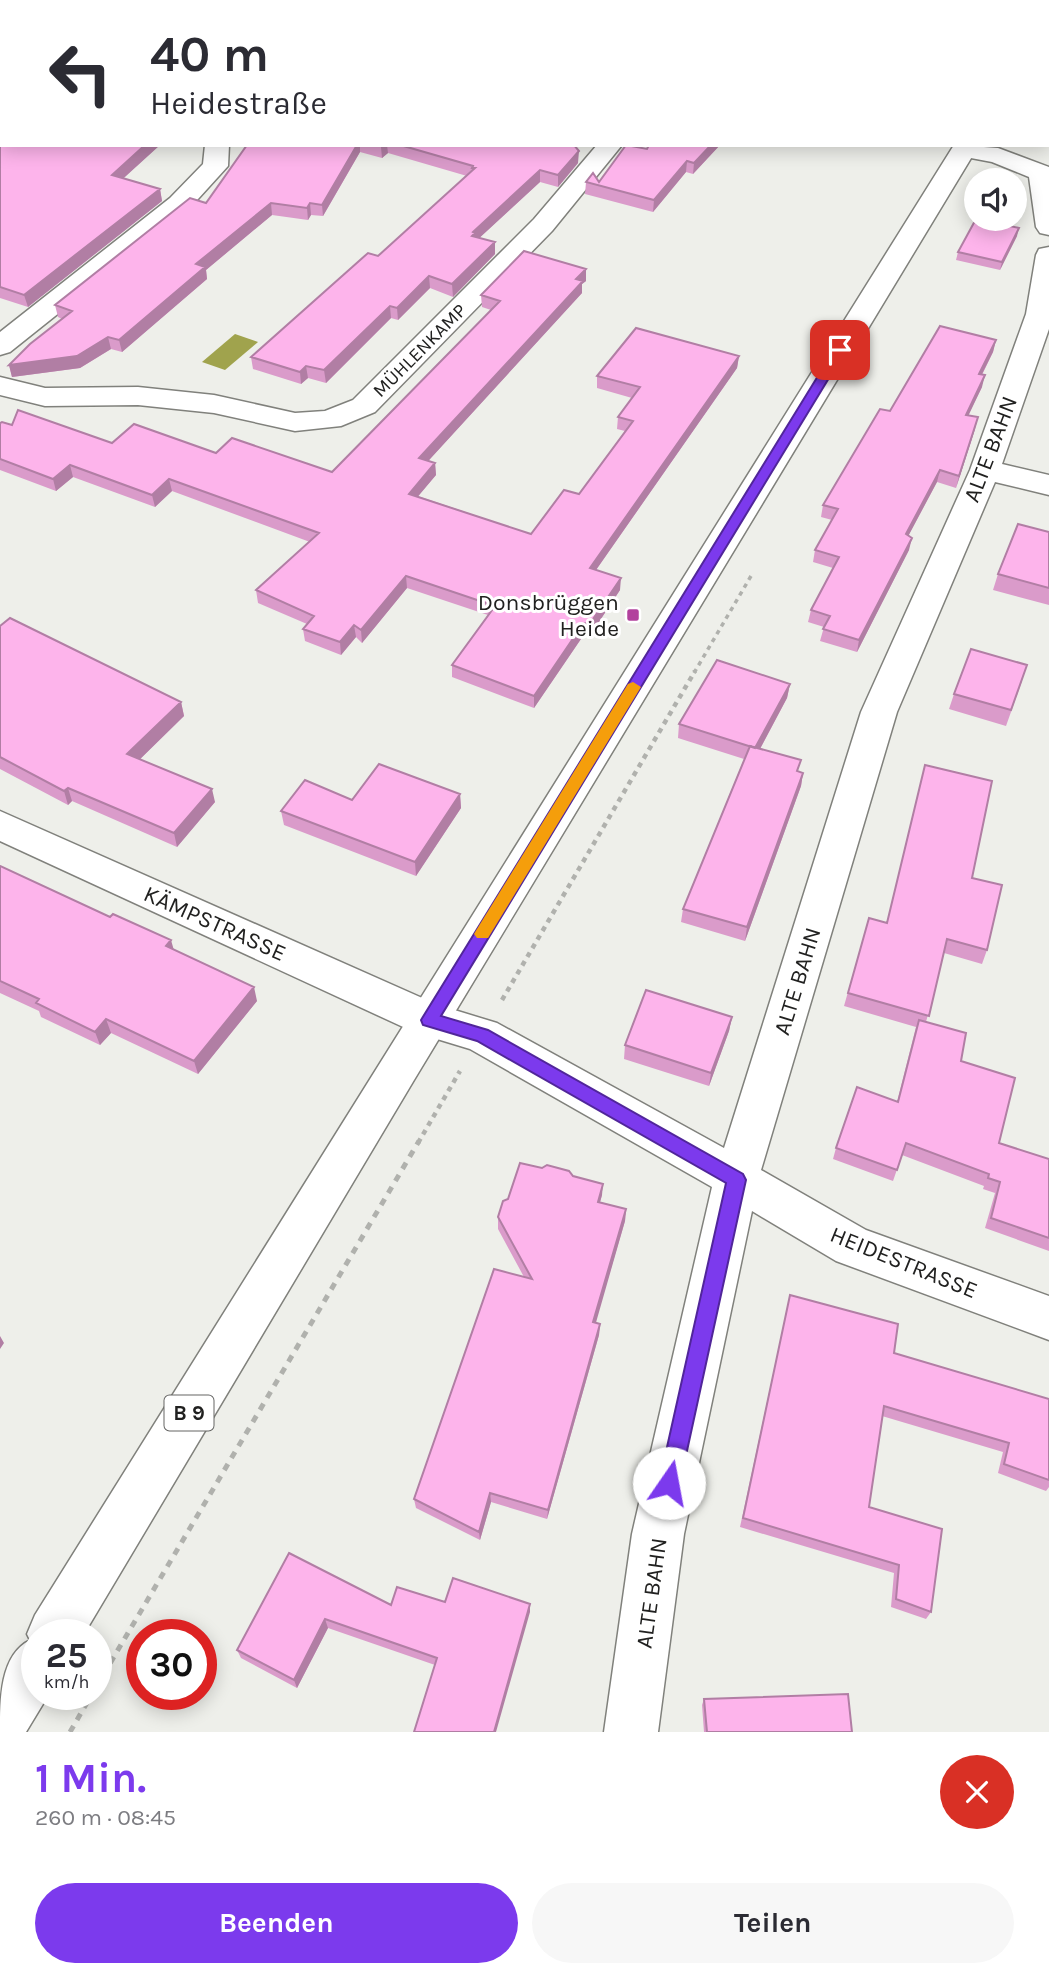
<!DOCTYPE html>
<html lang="de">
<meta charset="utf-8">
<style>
body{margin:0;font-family:Karla,sans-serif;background:#f7f7f7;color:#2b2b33;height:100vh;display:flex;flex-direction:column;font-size:26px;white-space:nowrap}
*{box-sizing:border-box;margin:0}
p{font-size:23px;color:#7c7c81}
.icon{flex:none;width:38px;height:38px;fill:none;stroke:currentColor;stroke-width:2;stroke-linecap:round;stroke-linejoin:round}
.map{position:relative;height:1732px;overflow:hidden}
.sheet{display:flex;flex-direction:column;background:#fff;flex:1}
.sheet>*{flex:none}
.hud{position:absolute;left:0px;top:0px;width:1050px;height:147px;box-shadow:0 4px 18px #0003;background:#fff;color:#2b2b33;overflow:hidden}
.buttons{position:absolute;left:964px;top:168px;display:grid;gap:14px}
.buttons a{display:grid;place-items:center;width:63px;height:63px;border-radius:50%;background:#fff;box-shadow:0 4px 18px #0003;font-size:35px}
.speed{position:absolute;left:21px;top:1619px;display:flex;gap:14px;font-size:35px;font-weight:700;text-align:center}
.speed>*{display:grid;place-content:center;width:91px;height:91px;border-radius:50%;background:#fff;box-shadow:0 4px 18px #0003;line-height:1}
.speed small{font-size:18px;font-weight:400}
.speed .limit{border:10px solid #d22;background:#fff;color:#111}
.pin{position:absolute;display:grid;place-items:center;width:60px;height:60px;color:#fff;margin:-30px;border-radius:14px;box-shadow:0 4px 10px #0006}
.me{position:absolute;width:77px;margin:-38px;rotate:12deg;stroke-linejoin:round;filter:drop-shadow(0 0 5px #0008)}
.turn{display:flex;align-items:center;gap:24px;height:147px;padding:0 35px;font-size:32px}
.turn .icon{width:91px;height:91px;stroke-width:2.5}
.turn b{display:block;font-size:49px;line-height:60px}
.round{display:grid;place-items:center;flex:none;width:74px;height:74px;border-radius:37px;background:#f7f7f7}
.overview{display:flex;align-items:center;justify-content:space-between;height:119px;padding:0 35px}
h1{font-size:42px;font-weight:700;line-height:52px;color:#7c3aed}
.button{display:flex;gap:14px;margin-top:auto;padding:14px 35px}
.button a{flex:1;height:80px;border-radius:42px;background:#7c3aed;color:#fff;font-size:28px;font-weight:700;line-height:80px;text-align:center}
.button a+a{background:#f7f7f7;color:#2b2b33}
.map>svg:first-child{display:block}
.water{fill:#a0a34d}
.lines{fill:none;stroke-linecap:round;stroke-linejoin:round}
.minor-casing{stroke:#80817c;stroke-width:3}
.major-casing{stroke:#80817c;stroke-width:3}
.path-far2{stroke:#b0b1ad;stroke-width:3.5;stroke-dasharray:4.5 4.5;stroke-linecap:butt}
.path-far1{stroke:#b0b1ad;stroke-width:4.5;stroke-dasharray:5 5;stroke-linecap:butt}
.path{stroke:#b0b1ad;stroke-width:5;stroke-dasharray:7 7;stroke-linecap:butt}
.minor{fill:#fff;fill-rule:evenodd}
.major{fill:#fff;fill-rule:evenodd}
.wall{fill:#da9bca}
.shaded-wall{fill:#b17ea4}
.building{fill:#fdb4eb;stroke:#b17ea4;stroke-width:2}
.route{fill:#7c3aed;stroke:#51269a;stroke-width:2}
.slow{fill:#f59e0b}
.poi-dot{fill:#b2419d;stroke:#fff;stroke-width:2.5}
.labels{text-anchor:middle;stroke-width:6;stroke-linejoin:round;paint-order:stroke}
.far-street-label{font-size:19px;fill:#212120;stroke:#fff}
.shield{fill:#fff;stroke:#646463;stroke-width:2}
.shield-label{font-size:21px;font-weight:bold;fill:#212120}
.street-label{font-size:23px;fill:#212120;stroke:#fff}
.poi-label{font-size:23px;fill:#212120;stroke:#fff;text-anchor:end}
</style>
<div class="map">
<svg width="1049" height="1732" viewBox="0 0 1049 1732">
<rect width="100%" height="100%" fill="#eeefea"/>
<path class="water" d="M235,334L258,342L225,370L202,362Z"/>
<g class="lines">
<defs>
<path id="minor" d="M1048,18H1049V33H1048Z
M0,76H2V90H0Z
M205,145H229L228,166L188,210L10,352L0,355V332L170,198L203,164Z
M597,145H622L552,231L375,412L341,426L295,431L214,413L138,405L45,406L0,395V377L45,388L138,387L214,395L295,413L325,411L353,400L534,219Z
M955,145L998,148L1049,167V235L1040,233L1036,227L1029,177L992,162L955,155L952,150Z
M1049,247V329L1002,464L1049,475V495L995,482L897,712L761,1170L866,1230L1049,1296V1340L836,1261L752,1211L684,1534L658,1732H604L632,1534L712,1187L470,1049L414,1032L0,841V811L438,1005L497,1023L724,1148L861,712L970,470L1026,314L1036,255L1039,249Z"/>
<path id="major" d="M1049,0V14L1048,15V2H1043Z
M954,145H979L414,1080L84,1634H37V1694H49L26,1732H0C0,1699 0,1655 30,1640L27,1634L35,1615Z"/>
</defs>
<use href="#minor" class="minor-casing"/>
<use href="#major" class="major-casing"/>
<path class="path-far2" d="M694,673L751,576"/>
<path class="path-far1" d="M502,1000L695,671
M418,1143L460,1071"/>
<path class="path" d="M96,1687L419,1141
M70,1732L92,1694"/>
<use href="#minor" class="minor"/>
<use href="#major" class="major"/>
</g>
<path class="wall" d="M0,123L2,145H160L123,178L160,189L162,201L28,307L0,298Z
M247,145H574L578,163L558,187L540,182L479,238L495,254L453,297L430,288L398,320L391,318L326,383L308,378L301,384L253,369L251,357L378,256L467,176L388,153L382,158L360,152L323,216L311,215L308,220L272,215L206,270L207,279L122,352L111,349L80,368L12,377L9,365L62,319L58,317L55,305L206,203Z
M720,145L693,174L686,172L653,212L585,194L586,182H599L647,149Z
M1017,236L1000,270L956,260L958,252Z
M586,269V281L582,284V293L428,461L435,463L436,475L418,496L531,534L579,494L625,431L617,429L618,417L632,398L597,388V376L739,356L737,368L596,570L620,590L591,634L583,636L534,708L452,677V665L488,615L407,588L362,643L356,637L341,655L305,641L303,629L307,624L258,603L256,590L310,542L172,491L155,507L73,477L56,491L0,470V423L112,443L216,453L332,472L491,310L482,307L481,295Z
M996,340L993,352L982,375V387L968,415L975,429L956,488L937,482L908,536L909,550L857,652L820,641L824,627L808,622L811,610L833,568L813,562L815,550L832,520L821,517L823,505L890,411Z
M1049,532V605L993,590L998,574Z
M0,626L181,702L184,716L140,759L215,802L177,847L72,801L68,805L0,769Z
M1022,681L1006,726L949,709L954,694Z
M790,684L787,698L760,749L798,771L803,773L801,786L745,941L681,922L683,909L744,759L678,738L679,724Z
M925,765L972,878L987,950L982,964L944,953L926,1022L961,1061L999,1143L1049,1159V1251L985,1228L995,1193L983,1189L984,1186L902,1155L893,1181L833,1159L836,1148L897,1102L916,1027L844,1006L869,918L887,923Z
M460,794L461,808L416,876L284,825L281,811L352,800Z
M0,866L174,950L257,1001L198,1074L111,1033L100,1045L41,1017L39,1011L0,993Z
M732,1017L729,1031L709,1086L624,1059L625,1045Z
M542,1168L573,1176L602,1195L600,1202L626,1209L625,1221L595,1322L600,1324L599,1335L547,1519L491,1502L480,1540L416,1508L414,1499L524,1277L498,1229V1217L508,1199Z
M790,1295L894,1353L1049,1399V1487L1046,1491L998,1473L1003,1452L882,1416L869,1507L931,1612L926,1619L891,1607L894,1573L740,1527Z
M289,1553L391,1605L445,1602L530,1612L435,1665L328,1628L297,1688L241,1658L237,1650Z
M704,1699L852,1732H704L702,1705Z"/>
<path class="shaded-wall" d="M392,0H401L400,2H390Z
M2,59V71L0,72V60Z
M145,145H160L114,187L112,175Z
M357,145H360V152L323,216L322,205Z
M383,145H387L388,153L382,158L381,147Z
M711,145H720L693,174L694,163Z
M579,151L578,163L558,187V175Z
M687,161L686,172L653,212L654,200Z
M540,170V182L475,242L472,236L473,232Z
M160,189L162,201L28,307L24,295Z
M271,203L272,215L206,270L207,279L122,352L119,340L196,264Z
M310,203L311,215L308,220L307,208Z
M1019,228L1017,236L1000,270L1002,262Z
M495,242V254L453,297L452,284Z
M586,269V281L582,284V293L420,470L419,458Z
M429,276L430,288L398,320L397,308Z
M390,306L391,318L326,383L324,370Z
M108,337L111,349L80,368L12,377L9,365Z
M996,340L993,352L976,386L979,374Z
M739,356L737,368L589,580L590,568Z
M306,366L308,378L301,384L300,372Z
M985,375L982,387L963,427L966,415Z
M978,417L975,429L956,488L959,476Z
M435,463L436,475L410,506L409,494Z
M70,465L73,477L56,491L53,479Z
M940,470L937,482L903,546L906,534Z
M169,479L172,491L155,507L152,495Z
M912,538L909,550L857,652L859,640Z
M406,576L407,588L362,643L361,630Z
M621,578L620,590L591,634L583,636L534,708V696L583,624Z
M354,625L356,637L341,655L340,642Z
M790,684L787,698L753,762L755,748Z
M181,702L184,716L131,768L127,754Z
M803,773L801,786L745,941L747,927Z
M68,788L72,801L68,805L64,791Z
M212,789L215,802L177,847L174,833Z
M460,794L461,808L416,876L415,862Z
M171,940L175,954L166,946Z
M254,987L257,1001L198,1074L194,1061Z
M732,1017L729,1031L709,1086L711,1073Z
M106,1019L111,1033L100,1045L95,1032Z
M603,1184L602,1195L597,1213L598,1202Z
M626,1209L625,1221L593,1333V1322Z
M600,1324L599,1335L547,1519L548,1510Z
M0,1336L4,1343L0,1349Z
M490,1493L491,1502L480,1540L479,1532Z
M530,1604V1612L496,1732H494Z
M325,1619L328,1628L297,1688L294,1680Z"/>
<path class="building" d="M101,0H108L115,2H102Z
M307,0H392L390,2H306Z
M809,0H911L910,2H807Z
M0,34H2V59L0,60Z
M2,122V145H145L112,175L160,189L24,295L0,287V123Z
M247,145H357L322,205L310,203L307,208L271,203L196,264L205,267L119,340L108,337L77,356L9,365L30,344L72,311L55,305L190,198L206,203Z
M400,145H574L579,151L558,175L540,170L473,232L475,233L472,236L495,242L452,284L429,276L397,308L390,306L324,370L306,366L300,372L251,357L368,253L378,256L475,168H472L473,166Z
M626,145L647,149L649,145H711L694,163L687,161L654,200L586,182L593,173L599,182Z
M976,219L1019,228L1002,262L958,252Z
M524,251L586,269L576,279L583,281L419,458L435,463L409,494L531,534L564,490L579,494L633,421L618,417L640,387L597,376L636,328L739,356L590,568L621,578L591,622L583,624L534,696L452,665L495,606L406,576L361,630L354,625L340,642L303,629L314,616L256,590L319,533L169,479L152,495L70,465L53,479L0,459V423L2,422L12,425L18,410L112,443L134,424L216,453L232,438L332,472L500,301L481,295Z
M940,326L996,340L979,374L985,375L966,415L978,417L959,476L940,470L906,534L912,538L859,640L823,629L830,616L811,610L839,557L815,550L838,509L823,505L880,409L890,411Z
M1018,524L1049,532V588L998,574Z
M10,618L181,702L127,754L212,789L174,833L68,788L64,791L0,757V626Z
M971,649L1027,665L1011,710L954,694Z
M717,660L790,684L755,748L679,724Z
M750,746L801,760L797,771L803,773L747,927L683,909Z
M379,764L460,794L415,862L281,811L305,780L352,800Z
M925,765L992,781L972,878L1002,885L987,950L947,939L929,1016L848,993L869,918L887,923Z
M0,866L110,917L113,914L171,940L166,946L254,987L194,1061L106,1019L95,1032L36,1003L39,999L0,981Z
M646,990L732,1017L711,1073L625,1045Z
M919,1020L966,1033L961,1061L1015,1078L999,1143L1049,1159V1238L991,1218L1000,1182L988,1178L989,1174L906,1143L897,1170L836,1148L857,1087L898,1102Z
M520,1163L542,1168L547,1165L569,1171L573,1176L603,1184L598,1202L626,1209L593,1322L600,1324L548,1510L490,1493L479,1532L414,1499L494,1269L532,1279L498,1217L503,1201L508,1199Z
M790,1295L898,1324L894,1353L1049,1399V1480L1004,1464L1009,1443L884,1406L869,1507L942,1529L931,1612L896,1599L899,1565L743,1518Z
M289,1553L391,1605L397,1587L445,1602L453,1578L530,1604L494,1732H414L437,1658L325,1619L294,1680L237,1650Z
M848,1694L852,1732H707L704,1699Z"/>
<path class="route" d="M840,346L846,350L441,1016L488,1030L743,1174L746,1180L680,1483L677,1491L669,1494L662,1491L659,1483L726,1183L477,1041L423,1025L421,1020L834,350Z"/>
<path class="slow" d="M633,682L641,687L488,938H477L474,934L477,929L628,684Z"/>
<rect class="poi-dot" x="626" y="608" width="14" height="14" rx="3.5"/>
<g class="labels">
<g class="far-street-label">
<text transform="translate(419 350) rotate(-45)" y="7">MÜHLENKAMP</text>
</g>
<rect class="shield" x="164.5" y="1395.5" width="49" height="35" rx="5"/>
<g class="shield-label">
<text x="189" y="1420">B 9</text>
</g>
<g class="street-label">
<text transform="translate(990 449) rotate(-69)" y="8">ALTE BAHN</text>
<text transform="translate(215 923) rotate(24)" y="8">KÄMPSTRASSE</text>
<text transform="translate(797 981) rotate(-73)" y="8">ALTE BAHN</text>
<text transform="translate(904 1262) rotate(22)" y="8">HEIDESTRASSE</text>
<text transform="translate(651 1593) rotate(-82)" y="8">ALTE BAHN</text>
</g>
<g class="poi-label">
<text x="619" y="610">Donsbrüggen<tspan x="619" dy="26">Heide</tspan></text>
</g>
</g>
</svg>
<div class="buttons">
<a><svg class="icon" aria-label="sound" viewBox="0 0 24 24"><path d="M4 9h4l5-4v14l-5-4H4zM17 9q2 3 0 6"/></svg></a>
</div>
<div class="speed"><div>25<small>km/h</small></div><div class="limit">30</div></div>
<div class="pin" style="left:840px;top:350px;background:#d93025"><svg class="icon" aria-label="arrive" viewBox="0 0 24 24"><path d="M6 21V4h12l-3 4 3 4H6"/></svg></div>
<svg class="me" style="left:669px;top:1483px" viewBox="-20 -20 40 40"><circle r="19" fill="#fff"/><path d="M0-13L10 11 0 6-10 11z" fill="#7c3aed"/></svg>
<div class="hud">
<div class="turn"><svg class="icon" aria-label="left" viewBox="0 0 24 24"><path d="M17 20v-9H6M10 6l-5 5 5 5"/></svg><div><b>40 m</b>Heidestraße</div></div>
</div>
</div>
<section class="sheet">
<div class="overview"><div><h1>1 Min.</h1><p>260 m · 08:45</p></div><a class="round" style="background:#d93025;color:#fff"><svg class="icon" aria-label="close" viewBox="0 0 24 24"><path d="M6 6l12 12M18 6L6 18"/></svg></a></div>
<div class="button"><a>Beenden</a><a>Teilen</a></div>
</section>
